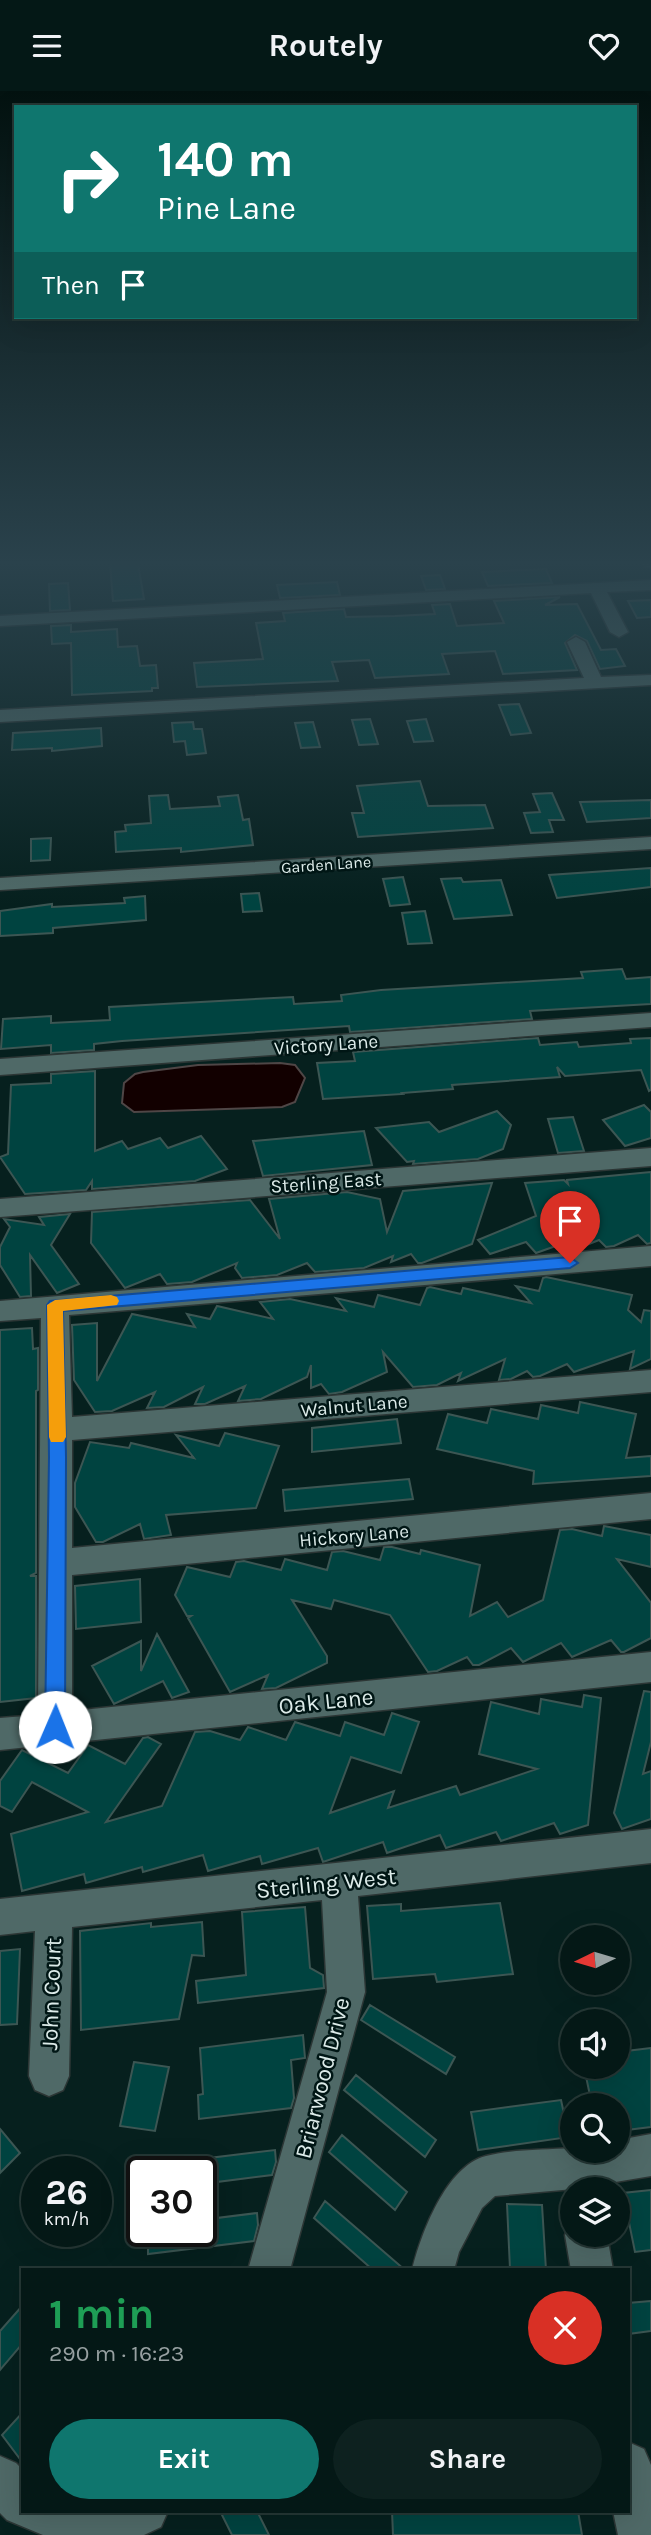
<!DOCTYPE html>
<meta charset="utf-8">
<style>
body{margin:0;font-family:Karla,sans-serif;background:#0d211f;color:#f1f3f6;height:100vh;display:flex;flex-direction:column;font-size:26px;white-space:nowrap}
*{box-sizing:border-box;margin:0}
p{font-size:23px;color:#97a0a1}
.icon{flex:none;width:38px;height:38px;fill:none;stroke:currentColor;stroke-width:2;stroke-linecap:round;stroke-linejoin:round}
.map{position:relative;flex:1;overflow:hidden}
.sheet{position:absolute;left:21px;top:2177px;width:609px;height:245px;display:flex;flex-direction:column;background:#041816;border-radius:0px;box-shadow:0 7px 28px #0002,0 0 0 2px #253735}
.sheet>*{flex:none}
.banner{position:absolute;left:14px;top:14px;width:623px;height:214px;border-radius:0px;box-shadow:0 7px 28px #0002,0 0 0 2px #253735;background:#0f766e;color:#fff;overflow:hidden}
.needle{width:46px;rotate:265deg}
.controls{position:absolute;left:560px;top:1834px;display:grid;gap:14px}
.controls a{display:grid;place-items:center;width:70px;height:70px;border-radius:50%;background:#041816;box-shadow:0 7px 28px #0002,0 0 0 2px #253735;font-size:35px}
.speed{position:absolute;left:21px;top:2065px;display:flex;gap:14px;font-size:35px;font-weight:700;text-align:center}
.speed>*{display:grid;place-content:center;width:91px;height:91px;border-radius:50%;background:#041816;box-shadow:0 7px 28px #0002,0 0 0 2px #253735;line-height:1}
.speed small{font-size:18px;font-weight:400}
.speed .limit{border:4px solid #111;border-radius:10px;background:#fff;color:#111}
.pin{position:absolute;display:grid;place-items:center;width:60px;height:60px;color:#fff;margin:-72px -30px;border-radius:50% 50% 50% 0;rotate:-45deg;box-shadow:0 0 7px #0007}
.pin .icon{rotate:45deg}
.me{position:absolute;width:77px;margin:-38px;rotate:1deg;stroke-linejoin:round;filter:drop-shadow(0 0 5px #0008)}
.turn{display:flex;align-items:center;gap:24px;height:147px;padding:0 28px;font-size:32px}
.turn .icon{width:91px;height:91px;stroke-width:2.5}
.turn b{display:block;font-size:49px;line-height:60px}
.then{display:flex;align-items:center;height:66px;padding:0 28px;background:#0003;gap:14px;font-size:26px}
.round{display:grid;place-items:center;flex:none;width:74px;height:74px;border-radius:37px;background:#0d211f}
.overview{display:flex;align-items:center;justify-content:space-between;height:119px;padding:0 28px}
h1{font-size:42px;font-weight:700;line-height:52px;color:#1e9e55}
.button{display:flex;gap:14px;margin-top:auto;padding:14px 28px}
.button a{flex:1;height:80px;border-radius:42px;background:#0f766e;color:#fff;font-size:28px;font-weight:700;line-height:80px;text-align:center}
.button a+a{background:#0d211f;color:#f1f3f6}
header{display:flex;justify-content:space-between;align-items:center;height:91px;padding:0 28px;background:#041816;font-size:32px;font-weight:700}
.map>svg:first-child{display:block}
.water{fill:#120000;stroke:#4f4646;stroke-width:2}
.building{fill:#004340;stroke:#3c5653;stroke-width:2}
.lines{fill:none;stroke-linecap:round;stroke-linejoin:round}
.minor-casing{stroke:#2c3635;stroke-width:3}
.minor{fill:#4f6967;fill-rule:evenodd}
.route{fill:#1a73e8;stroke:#114b97;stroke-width:2}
.slow{fill:#f59e0b}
.labels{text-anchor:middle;stroke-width:5;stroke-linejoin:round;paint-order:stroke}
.far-street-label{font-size:16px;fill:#dcebe9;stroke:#001615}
.street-label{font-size:19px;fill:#dcebe9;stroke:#001615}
.near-street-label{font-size:23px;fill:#dcebe9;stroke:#001615}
</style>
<header><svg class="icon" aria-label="menu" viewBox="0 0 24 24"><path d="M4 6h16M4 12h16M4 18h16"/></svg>Routely<svg class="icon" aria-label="heart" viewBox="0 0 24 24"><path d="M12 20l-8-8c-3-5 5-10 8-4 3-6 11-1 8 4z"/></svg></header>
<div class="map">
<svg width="651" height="2444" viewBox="0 0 651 2444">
<rect width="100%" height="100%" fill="#06201e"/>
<path class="water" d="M280,972L295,974L305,987L295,1011L282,1016L134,1021L122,1012L124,992L135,983L143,981L198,974Z"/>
<path class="building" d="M110,472H138L144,508L113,510Z
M546,478L552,492L488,495L482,481Z
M440,484L445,498L426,499L421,485Z
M337,491L340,504L280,507L277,494Z
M68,492L70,519L50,520L49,493Z
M560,506L545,514L577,513L601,559L616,558L625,575L600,578L587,550L575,544L565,552L577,579L503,583L495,560L442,563L449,583L375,587L369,569L332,571L338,590L197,596L194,572L263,568L256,532L285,530L283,522L344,518L346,526L395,525L435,523L432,514L450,513L457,535L504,532L494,510Z
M651,509V526L637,527L628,510Z
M71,534V541L117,538L118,556L137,555L140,575L156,574L158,597H152V600L72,604L71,552L52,553L51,535Z
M519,613L531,642L511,644L499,614Z
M370,628L378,653L359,654L352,629Z
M426,628L433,650L414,651L407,630Z
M193,631L194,638H202L206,662L187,664L185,650L174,651L172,632Z
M313,631L320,656L301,657L295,632Z
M101,637L102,655L52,660V657L12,659L13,642Z
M420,690L428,715L485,714L493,737L358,746L352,722H364L357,695Z
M552,702L564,729H549L553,741L531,742L524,722L540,721L533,703Z
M168,704L170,718L220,715L218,706L238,704L243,729L249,728L253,754L181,761V757L116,761L115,741L126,740L125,734L151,732L149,705Z
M651,709V727L587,731L580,711Z
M51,747L50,769L31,770V748Z
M651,777V796L557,807L549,784Z
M403,786L410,813L390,815L383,788Z
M461,787L463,791L501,789L512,824L454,828L441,788Z
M259,802L262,820L243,821L241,803Z
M145,805L146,829L53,837V842L0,845V820L52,813V816L125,812L124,807Z
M425,820L432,852L408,853L402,822Z
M622,878L626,888L651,886V913L530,920L532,928L350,941L349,935L122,950L94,953V959L51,962V954L1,958L3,928L51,925V932L110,929L109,916L293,906L294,913L342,910L341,904L381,899L583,887L581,881Z
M538,947L540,954L577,951L579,956L631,952L630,948L651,947V999L649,1000L641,979L565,985L557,976L560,986L452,994L453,998L402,1002L403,1003L323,1008L317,972L355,970L353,961Z
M95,980V1060L122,1050L128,1058L160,1047L168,1057L201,1045L227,1078L195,1090L92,1098V1090L86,1099L25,1103L0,1066L8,1063L11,994L51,992V983Z
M644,1014L651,1021V1047L625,1055L603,1029Z
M497,1020L511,1034L503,1058L478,1068L413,1073L414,1070L407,1071L376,1037L429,1031L439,1041Z
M573,1026L584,1060L558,1062L548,1028Z
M364,1040L372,1074L263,1085L253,1050Z
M651,1081V1152L647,1153L638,1144L614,1155L606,1156L599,1149L574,1159L567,1151L536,1162L526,1151L490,1163L478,1149L536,1125L525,1092L564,1089L568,1093L567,1089Z
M492,1092L472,1153L422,1172H418L411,1163L391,1171L393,1165L364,1177L315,1181L307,1172L277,1184L242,1187L235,1177L237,1172L192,1191L167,1193L160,1183L125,1197L91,1152L92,1121L250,1109L280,1148L269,1108L347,1101L380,1108L387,1141L403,1100Z
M70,1123L51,1154L79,1193L57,1202L30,1164L31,1205L20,1206L0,1174V1156L10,1136L4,1128L44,1134L39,1126Z
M546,1186L632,1204L628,1219L641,1231L644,1219L651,1220V1268L630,1278L634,1260L574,1281L567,1273L540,1285L533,1286L527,1280L511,1288L499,1289L505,1268L458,1290L461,1282L437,1294L413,1296L383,1261L387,1281L342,1301L329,1303L321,1293L311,1297V1274L307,1286L261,1308L238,1310L245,1295L205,1313H195L203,1296L164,1316L147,1317L155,1301L112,1320L95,1321L74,1289L72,1234L97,1232V1290L132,1223L195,1236L187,1223L210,1228L217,1215L273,1228L260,1211L290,1208L346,1220L336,1207L374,1216L378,1204L420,1214L427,1197L430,1196L461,1203L463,1197L531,1212L516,1195L539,1200L543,1187Z
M32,1237L33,1258L38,1257V1299L36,1300V1482L30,1485H36V1607L0,1611V1239Z
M580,1311L636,1323L626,1367L651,1365V1385L533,1393L534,1380L437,1358L448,1323L487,1332L491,1318L538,1328L541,1314L578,1322Z
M397,1328L401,1352L312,1361V1337Z
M225,1342L279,1355L256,1417L166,1424L171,1444L144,1448L140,1433L103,1451H96L75,1416V1392L90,1351L129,1357L131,1352L194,1367L176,1344L219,1355Z
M409,1388L413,1408L285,1420L283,1399Z
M604,1435L651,1444V1476L617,1468L651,1512V1547L624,1561H621L611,1549L572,1566L561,1552L523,1571L511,1557L479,1574H473L467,1566L437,1580L428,1581L390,1524L334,1509L331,1518L292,1509L327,1565V1572L276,1597L262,1598L268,1584L230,1601L188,1527L191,1525H187L175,1504L187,1476L230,1486L236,1471L244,1470L281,1479L285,1468L327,1479L332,1461L343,1460L380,1469L384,1456H392L420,1463L421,1459L480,1474L470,1525L497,1511L508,1526L543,1509L560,1439L572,1438L602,1445Z
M140,1488L141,1531L76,1538L75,1495Z
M157,1543L189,1601L172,1607L163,1590L114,1613L92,1575L141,1550V1580Z
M644,1600L651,1601V1651L643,1683L651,1680V1728L622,1738L614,1722Z
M584,1604L601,1607L588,1734L560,1743L554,1732L501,1750L496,1741L446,1757L440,1744L387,1762L383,1751L323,1771L318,1757L262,1773L260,1765L208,1780L203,1764L143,1781L142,1776L86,1792L84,1783L22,1800L11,1743L88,1721L32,1691L12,1721L0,1715V1690L22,1659L68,1682L88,1654L125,1673L143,1647L148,1646L161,1653L106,1731L162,1715L195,1641L210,1640L240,1649L248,1636L286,1649L295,1631L340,1645L345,1631L384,1644L392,1622L419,1631L401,1682L351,1666L330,1722L394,1700L388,1717L456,1695L460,1704L537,1678L479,1663L491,1611L539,1623L541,1608L582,1616Z
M500,1812L513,1883L437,1891L435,1883L373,1888L367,1815L401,1813V1820Z
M305,1816L310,1877L323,1884L324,1897L198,1912L196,1890L246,1884L242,1821Z
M202,1831L204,1865L192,1864L179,1928L81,1939L80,1840L151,1832V1836Z
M20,1858L17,1933L0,1934V1860Z
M370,1914L455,1966L446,1983L361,1929Z
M303,1944L305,1967L291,1969L294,2007L291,2017L199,2028L198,2004L203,2003L200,1957Z
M651,1957V2036L618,2040V2014H592L584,1976H618V1961Z
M134,1971L169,1976L155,2040L120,2035Z
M356,1984L436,2049L425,2066L344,1999Z
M561,2009L569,2046L478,2059L471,2021Z
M0,2038L20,2062L0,2082Z
M342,2044L407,2101L395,2119L329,2061Z
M275,2059L276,2071L272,2084L201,2093V2068Z
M651,2099V2159L635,2161L623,2102Z
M325,2110L405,2179H373L314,2127Z
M507,2113L542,2114L546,2179L510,2178Z
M257,2122L258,2134L254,2150L148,2163V2140H201V2129Z
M651,2210V2240L628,2243V2212Z
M23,2214V2252L0,2279V2240Z
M23,2321V2372L2,2344Z
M220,2420H257L269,2444H232Z
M392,2420H578L582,2444H393Z"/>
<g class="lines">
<defs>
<path id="minor" d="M642,472H651V477L644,475Z
M651,489V499L607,501L628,541L619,546L610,541L591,502L0,535V525Z
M576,546L585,551L601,586L651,584V594L0,631V619L584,587L567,551Z
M651,746V758L0,799V787Z
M651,922V936L0,984V968Z
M651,1057V1075L0,1126V1108Z
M651,1155V1175L69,1224L72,1326L651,1279V1301L72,1349V1457L651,1402V1428L72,1484V1620L651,1561V1591L0,1659V1627L38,1624L41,1227L0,1230V1210Z
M651,1738V1772L358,1805L365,1901L290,2179H248L327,1901L322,1809L72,1836L69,1985L63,1999L49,2005L35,1999L29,1985L35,1840L0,1844V1808Z
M651,2043V2085L574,2098L495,2105L482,2117L459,2161L454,2179H412C421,2143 446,2075 486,2065C512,2058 545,2059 572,2057V2060H618V2049Z
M571,2129L572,2144H607L613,2179H571L565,2144Z
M628,2351L644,2358L651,2374V2444H618L613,2420H628Z
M0,2365L16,2372L23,2379V2420H168L161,2436L144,2444H43L7,2429L0,2422Z"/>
</defs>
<use href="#minor" class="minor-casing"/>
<use href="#minor" class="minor"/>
</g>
<linearGradient id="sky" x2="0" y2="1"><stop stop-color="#031210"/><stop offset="0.58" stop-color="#2a424c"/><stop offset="1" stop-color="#2a424c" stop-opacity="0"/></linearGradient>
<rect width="651" height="814" fill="url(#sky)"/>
<path class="route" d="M570,1166L578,1172L570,1177L63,1220L66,1366L65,1636L62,1643L55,1645L48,1643L45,1636L49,1366L47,1214L50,1210Z"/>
<path class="slow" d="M111,1204L117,1206L119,1210L117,1214L63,1220L66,1346L63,1351H51L49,1346L47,1214L55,1209Z"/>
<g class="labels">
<g class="far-street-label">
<text transform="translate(326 773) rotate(-4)" y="6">Garden Lane</text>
</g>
<g class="street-label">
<text transform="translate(326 953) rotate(-4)" y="7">Victory Lane</text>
<text transform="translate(326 1091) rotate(-4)" y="7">Sterling East</text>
<text transform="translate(354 1314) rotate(-5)" y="7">Walnut Lane</text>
<text transform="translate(354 1444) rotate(-5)" y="7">Hickory Lane</text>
</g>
<g class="near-street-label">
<text transform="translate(326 1610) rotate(-6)" y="8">Oak Lane</text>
<text transform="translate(326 1792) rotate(-6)" y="8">Sterling West</text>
<text transform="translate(51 1903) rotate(-88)" y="8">John Court</text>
<text transform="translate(322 1987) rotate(-76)" y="8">Briarwood Drive</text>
</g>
</g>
</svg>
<div class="controls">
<a><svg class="needle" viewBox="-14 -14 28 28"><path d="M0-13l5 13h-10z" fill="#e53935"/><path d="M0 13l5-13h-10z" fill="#97a0a1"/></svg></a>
<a><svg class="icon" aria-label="sound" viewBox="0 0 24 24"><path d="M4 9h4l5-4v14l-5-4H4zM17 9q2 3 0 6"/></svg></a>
<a><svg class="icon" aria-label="search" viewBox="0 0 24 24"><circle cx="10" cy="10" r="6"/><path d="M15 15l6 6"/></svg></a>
<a><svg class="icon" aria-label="layers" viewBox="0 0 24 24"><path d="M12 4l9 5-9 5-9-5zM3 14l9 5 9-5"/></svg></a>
</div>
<div class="speed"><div>26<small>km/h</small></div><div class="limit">30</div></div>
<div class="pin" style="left:570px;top:1172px;background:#d93025"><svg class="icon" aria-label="arrive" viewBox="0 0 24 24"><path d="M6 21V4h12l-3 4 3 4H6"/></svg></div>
<svg class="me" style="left:55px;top:1636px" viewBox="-20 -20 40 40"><circle r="19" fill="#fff"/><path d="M0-13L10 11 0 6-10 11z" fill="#1a73e8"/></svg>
<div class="banner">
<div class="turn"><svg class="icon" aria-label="right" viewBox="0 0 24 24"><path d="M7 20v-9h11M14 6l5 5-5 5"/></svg><div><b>140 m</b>Pine Lane</div></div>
<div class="then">Then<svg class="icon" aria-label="arrive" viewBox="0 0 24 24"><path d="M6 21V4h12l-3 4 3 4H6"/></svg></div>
</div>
<section class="sheet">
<div class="overview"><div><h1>1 min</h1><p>290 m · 16:23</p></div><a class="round" style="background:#d93025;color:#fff"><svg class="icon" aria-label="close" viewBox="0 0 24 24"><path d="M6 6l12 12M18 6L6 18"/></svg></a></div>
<div class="button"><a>Exit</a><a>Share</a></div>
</section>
</div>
